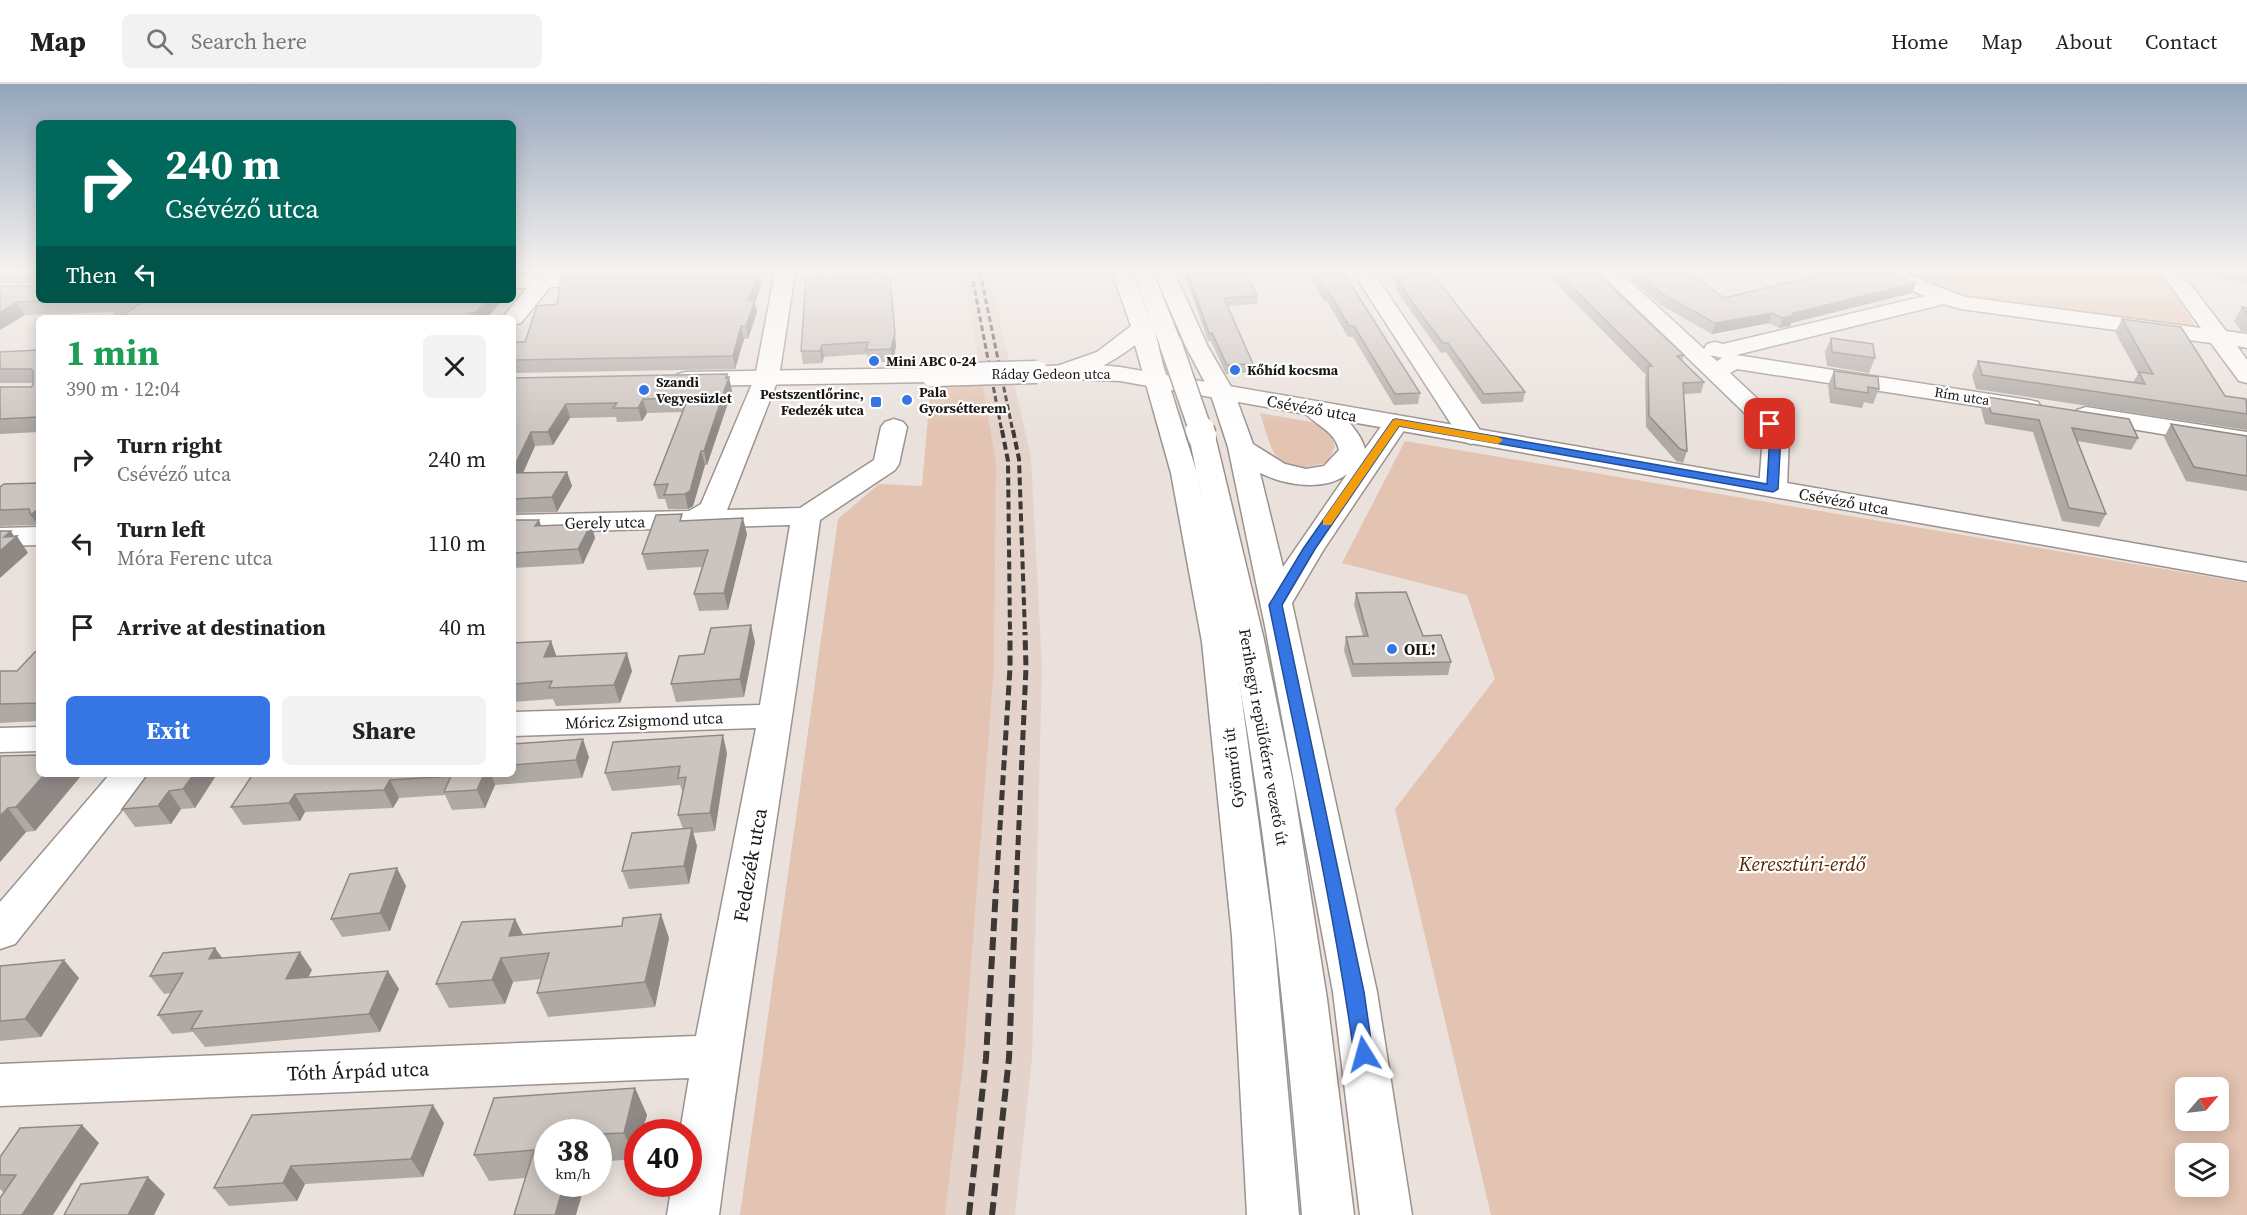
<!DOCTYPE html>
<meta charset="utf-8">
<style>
body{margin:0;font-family:"Source Serif 4",serif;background:#f2f2f2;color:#222;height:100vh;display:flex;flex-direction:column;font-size:22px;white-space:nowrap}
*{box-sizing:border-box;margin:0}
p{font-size:20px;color:#767676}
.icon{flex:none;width:33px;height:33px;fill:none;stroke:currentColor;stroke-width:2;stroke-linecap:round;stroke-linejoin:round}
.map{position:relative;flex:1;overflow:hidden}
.drawer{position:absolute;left:36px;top:231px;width:480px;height:462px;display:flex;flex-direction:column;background:#fff;border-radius:9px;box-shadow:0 3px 15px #0003}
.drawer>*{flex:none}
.guide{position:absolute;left:36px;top:36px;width:480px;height:183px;border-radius:9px;box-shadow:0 3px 15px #0003;background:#00695c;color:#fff;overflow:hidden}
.needle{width:39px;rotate:62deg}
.fabs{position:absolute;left:2175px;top:993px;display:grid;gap:12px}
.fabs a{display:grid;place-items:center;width:54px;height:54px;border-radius:9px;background:#fff;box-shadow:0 3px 15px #0003;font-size:30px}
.speed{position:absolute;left:534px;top:1035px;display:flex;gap:12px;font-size:30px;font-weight:700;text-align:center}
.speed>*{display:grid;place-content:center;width:78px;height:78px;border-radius:50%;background:#fff;box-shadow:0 3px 15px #0003;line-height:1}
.speed small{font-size:15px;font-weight:400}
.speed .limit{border:9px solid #d22;background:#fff;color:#111}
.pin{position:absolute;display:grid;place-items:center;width:51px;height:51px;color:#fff;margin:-26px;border-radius:12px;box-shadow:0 3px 9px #0006}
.me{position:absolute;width:66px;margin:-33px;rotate:352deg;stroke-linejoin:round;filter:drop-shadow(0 0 4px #0008)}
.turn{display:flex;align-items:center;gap:21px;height:126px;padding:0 30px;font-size:27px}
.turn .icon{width:78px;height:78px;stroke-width:2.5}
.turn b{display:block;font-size:42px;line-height:51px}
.then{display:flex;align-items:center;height:57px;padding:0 30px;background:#0003;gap:12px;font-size:22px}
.round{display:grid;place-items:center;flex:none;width:63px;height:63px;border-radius:9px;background:#f2f2f2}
.overview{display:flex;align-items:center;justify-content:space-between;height:102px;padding:0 30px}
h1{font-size:36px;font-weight:700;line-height:45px;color:#1e9e55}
.primary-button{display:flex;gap:12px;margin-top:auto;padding:12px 30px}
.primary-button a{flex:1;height:69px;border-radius:9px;background:#3676e4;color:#fff;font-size:24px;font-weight:700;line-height:69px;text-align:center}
.primary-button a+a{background:#f2f2f2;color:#222}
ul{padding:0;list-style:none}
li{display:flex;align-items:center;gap:18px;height:84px;padding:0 30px}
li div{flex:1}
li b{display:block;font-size:22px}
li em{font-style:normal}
header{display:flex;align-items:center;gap:36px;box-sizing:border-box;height:84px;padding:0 30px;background:#fff;border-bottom:2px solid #e0e0e0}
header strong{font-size:28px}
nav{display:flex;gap:33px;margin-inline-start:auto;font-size:21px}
.search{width:420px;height:54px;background:#f2f2f2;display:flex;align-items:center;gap:15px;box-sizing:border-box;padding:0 21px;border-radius:9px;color:#767676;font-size:22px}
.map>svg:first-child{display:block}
.built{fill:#e3d3cb}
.green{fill:#e3c3b1;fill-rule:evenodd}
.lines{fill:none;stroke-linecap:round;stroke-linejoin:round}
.minor-casing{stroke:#9a928e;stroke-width:3}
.major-casing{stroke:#9a928e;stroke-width:3}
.minor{fill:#fff;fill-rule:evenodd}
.major{fill:#fff;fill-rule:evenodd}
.rail-far3{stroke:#3d3936;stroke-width:3;stroke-dasharray:6 3;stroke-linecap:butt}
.rail-far2{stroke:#3d3936;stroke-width:4;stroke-dasharray:8 4;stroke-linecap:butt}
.rail-far1{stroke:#3d3936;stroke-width:5;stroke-dasharray:10 5;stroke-linecap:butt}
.rail{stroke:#3d3936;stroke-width:6;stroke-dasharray:13 6;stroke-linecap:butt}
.major-bridge-far1-casing{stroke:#9a928e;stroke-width:25;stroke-linecap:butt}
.major-bridge-casing{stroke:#9a928e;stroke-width:31;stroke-linecap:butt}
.major-bridge-far1{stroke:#fff;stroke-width:22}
.major-bridge{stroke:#fff;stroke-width:28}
.wall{fill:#afa9a4}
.shaded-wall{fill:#8f8986}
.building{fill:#ccc4bf;stroke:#8f8986;stroke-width:1.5}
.route{fill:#3676e4;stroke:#234d94;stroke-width:1.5}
.slow{fill:#f59e0b}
.poi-dot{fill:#3676e4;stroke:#fff;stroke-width:2}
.labels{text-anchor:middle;stroke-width:4.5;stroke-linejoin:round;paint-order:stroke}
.far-poi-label{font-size:14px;font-weight:bold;fill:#1a1715;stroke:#fff;text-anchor:start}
.far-street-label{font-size:14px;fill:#1a1715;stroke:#fff}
.street-label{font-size:16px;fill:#1a1715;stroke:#fff}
.poi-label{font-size:16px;font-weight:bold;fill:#1a1715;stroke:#fff;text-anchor:start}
.near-park-label{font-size:20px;font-style:italic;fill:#582500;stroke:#fff}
.near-street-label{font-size:20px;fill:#1a1715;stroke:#fff}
</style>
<header>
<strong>Map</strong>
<div class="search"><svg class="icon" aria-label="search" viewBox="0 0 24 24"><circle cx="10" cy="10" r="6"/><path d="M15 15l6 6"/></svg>Search here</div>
<nav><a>Home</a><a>Map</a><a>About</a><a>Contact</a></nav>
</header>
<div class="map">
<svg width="2247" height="1131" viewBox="0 0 2247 1131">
<rect width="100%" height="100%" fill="#eae1dc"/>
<path class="built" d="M963,188H989L1031,374L1042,584L1032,975L1015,1131H945L964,973L994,584L996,378Z"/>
<path class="green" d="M1893,188H2165L2198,248L1967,218Z
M982,297L996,378L994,584L964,973L945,1131H740L838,435L879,400L922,402L931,299Z
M1260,329L1312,338L1329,347L1335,362L1328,378C1274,394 1274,372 1260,329Z
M1405,357L2247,499V1131H1491L1395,725L1495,595L1467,511L1342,479ZM2186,1004H2218V1036H2186ZM2186,1070H2218V1102H2186Z"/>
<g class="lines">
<defs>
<path id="minor" d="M10,188H34L31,192L0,208V193Z
M541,188H562L560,191L606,190L613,192L616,196L613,200L606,202L550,203L521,239L513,241V234H502L527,204H513V192L538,191Z
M775,188H795L779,293L727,426L800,424L874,376L881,343L885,338L894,335L903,338L907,343L899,380L895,386L820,436C789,668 749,899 719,1131H667L672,1100H688V1048H680L689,994L0,1022V980L696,952L756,644L513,652V628L760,621L790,441L513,449V431L689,427L701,420L755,293Z
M1112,188H1132L1155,247L1163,281L1197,389L1234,558L1274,852L1299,1131H1247L1232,852L1202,558L1171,389L1135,261C1117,275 1081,298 1057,292L1053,287L1057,282L1097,268L1131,242Z
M1154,188H1174L1208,263L1234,308L1253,360L1285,380L1306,385L1324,382L1339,366C1334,344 1312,341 1301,324L1304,319C1328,313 1359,342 1365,365L1387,334L1396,331L1405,334L1409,339L1324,465L1292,519L1377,908L1412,1131H1360L1333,908L1265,542L1228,363L1210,308L1186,263ZM1260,389C1285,401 1324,408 1347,390L1283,483Z
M1353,188H1373L1484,352L1480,357L1471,360L1462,357Z
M1599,188H1620L1704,265L1707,260L1715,258L1723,260L1925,212L1877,192L1874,188H1901L1965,213L2201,244L2161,188H2181L2226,247L2247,250V264L2237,262L2247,276V299L2239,297L2211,259L1961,225L1944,220L1736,271L2029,316L2038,318L2041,323L2038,328L2029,330L1737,285L1730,289L1779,335L1789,350L1787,404L1783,410L1773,412L1763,410L1759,404L1763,350L1760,344ZM1710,271L1722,274L1717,277Z
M2086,323L2247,348V364L2077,336L2073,331L2077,326Z
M39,443V461L0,462V444Z
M39,643V667L0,668V644Z
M110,690H150L15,860L0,865V818Z"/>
<path id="major" d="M1133,188H1153L1182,261L1179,266L1171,268L1163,266L1160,261Z
M1087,280L1120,283L2247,479V497L1120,297L1029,293L1025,288L1029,283Z
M932,284L940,286L944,291L940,296L932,298L686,302L678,300L674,295L678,290L686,288Z
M1202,344L1211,347L1215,352L1264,556L1293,699L1327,915L1354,1131H1302C1288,963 1272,794 1244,627C1229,535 1208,444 1189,352L1193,347Z"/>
</defs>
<use href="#minor" class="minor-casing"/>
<use href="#major" class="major-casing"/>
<use href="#minor" class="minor"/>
<use href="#major" class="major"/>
<path class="rail-far3" d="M980,188L1013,348
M973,197L1002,348"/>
<path class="rail-far2" d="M1002,346L1008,377L1010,550
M1013,346L1019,375L1025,550"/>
<path class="rail-far1" d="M996,806L1010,584V548
M1016,806L1026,584L1025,548"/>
<path class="rail" d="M969,1131L986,974L996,805
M992,1131L1009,974L1016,805"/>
<defs>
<path id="major-bridge-far1" d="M1171,261L1201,348
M932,291L1037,288"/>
<path id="major-bridge" d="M1200,346L1202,352"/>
</defs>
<use href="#major-bridge-far1" class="major-bridge-far1-casing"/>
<use href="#major-bridge" class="major-bridge-casing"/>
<use href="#major-bridge-far1" class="major-bridge-far1"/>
<use href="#major-bridge" class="major-bridge"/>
</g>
<path class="wall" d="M0,188H39V216H502L487,234H120L124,231H115L113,228L25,231L0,202H32L34,200V199H0Z
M574,188H639L575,189Z
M1184,188H1245L1257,212V220L1227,222L1253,280L1252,288L1226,290L1211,257H1208Z
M1307,188H1343L1420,309L1418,320L1394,321L1353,253H1348L1327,217H1324Z
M1388,188H1431L1525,308L1523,318L1482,320L1446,268L1441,269L1396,206L1397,200Z
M1546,188H1595L1684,271L1682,277L1704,298L1701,309L1684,310L1687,367L1683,379L1676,377L1646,343L1645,294L1646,291L1546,189Z
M1623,188H1688L1724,214L1813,193L1814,191L1806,188H1889L1912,209L1791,239L1790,242L1779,244L1769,239L1712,250L1659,220Z
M2202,188H2247V198L2206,193Z
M885,195L896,262L893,278H868L867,270L824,273L822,279L803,280L801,267Z
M761,203L755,218L757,228L748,255H744L735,285L513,289V259L525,258Z
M2242,223L2247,224V248L2241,247L2234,237Z
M2122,235L2225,312L2247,316V346L1976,305L1972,291L1978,277L2133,298L2138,290L2115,248Z
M1831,254L1875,274L1869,289L1827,282L1825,268Z
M39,266V348L0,350V303H31L33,301V299H0V268Z
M1834,287L1879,305L1873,320L1864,318L1862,324L1830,319L1828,301Z
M727,290L732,307L707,381H705L693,422L688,425H668L665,415H658L654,401L683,328L647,329L642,337L617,338L616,333L570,334L553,361L535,362L523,389L567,388L572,402L557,428L513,429V294Z
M1987,313L2138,354L2131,366L2077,357L2106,430L2099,443L2062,437L2033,348L1985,340L1981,325Z
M2171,340L2247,352V407L2186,397L2164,353Z
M39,399L37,441L0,442V403Z
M513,436L541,442L591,440L595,454L583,480L513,484Z
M684,437L747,450L728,526L699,527L694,510L702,483L647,486L642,470Z
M1356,509L1423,552L1451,578L1448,591L1352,593L1344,566L1346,553L1363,552L1354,521Z
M551,557L556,572L632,587L620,619L556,622L553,615L513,618V559Z
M755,558L744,613L676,618L671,600L704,570Z
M39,567V637L0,639V587H17Z
M513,660L589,673L582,694L495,701L485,724L452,726L445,711L399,714L393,724L305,728L300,737L243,741L231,723L253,690H513Z
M727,669L715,747L693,749L697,762L689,800L629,805L622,787L683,745L678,731L683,709L680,701L612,707L605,689Z
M0,672L39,690H78L80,693L35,747L26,748L0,778Z
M148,690H217L195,724L181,725L171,740L135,743L122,725Z
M406,802L390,847L342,853L331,835Z
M515,835L523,851L669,854L655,923L548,933L537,909L541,895L513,898L505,920L449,924L436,900Z
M222,874L312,886L308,893L399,905L380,948L205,963L193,948L172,950L158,931L171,909L164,910L150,892Z
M0,882L79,894L41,953L0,957Z
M635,1004L647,1031L642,1048H638V1069L636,1075L598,1078V1048H548L525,1094L489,1097L474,1071Z
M444,1039L423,1093L305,1100L297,1117L229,1122L214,1104Z
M99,1059L3,1108L0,1105V1073Z"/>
<path class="shaded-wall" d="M513,188H526L525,189L513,190Z
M759,191L761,203L755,218L757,228L748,255L746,242L748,216Z
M1916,199L1912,209L1791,239L1790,242L1779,244L1783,234L1793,229Z
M891,207L896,262L893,278L891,265Z
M487,216H502L487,234H476L475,229Z
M17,218L25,231L0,246V228Z
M1772,229L1769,239L1712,250L1715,239Z
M741,242L744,255L735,285L733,272Z
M822,261L824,273L822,279L820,267Z
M727,290L728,296L729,293L732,307L707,381L704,367Z
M643,315L647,329L642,337L638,324Z
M566,320L570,334L553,361L548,348Z
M531,348L535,362L516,404L513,396V385Z
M701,367L705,381L693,422L688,425L685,410Z
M567,388L572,402L557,428L552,413Z
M39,424V443L31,431Z
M743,434L747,450L728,526L724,509Z
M539,436L544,450L535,442Z
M591,440L595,454L583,480L578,465Z
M11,447L15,454L17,452L28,469L0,494V467L4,453Z
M513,526L515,532L513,536Z
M751,541L755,558L744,613L740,595Z
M551,557L557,574L544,573Z
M627,569L632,587L620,619L614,601Z
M723,651L727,669L715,747L710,729Z
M583,655L589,673L582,694L576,676Z
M45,690H78L80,693L35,747L16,723Z
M194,690H217L195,724L183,705Z
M484,690H491L495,701L485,724L477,706Z
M390,696L399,714L393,724L384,706Z
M169,707L181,725L171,740L158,722Z
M295,710L305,728L300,737L289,719Z
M8,724L26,748L0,778V732Z
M692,744L697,762L689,800L684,782Z
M397,784L406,802L390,847L380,829Z
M661,830L669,854L655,923L645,898Z
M515,835L527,859L509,852Z
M215,864L228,882L209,875Z
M300,868L312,886L298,913L286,895Z
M501,874L513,898L505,920L492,896Z
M64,876L79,894L41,953L25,935Z
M388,887L399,905L380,948L369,930Z
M635,1004L647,1031L642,1048H638V1069L636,1075L624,1049Z
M433,1021L444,1039L423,1093L411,1075Z
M82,1041L99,1059L53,1131H22Z
M291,1082L305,1100L297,1117L283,1099Z
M148,1093L165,1110L154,1131H128Z
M564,1100H585L576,1131H555Z"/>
<path class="building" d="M34,188H39V216H80L17,218L0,228V202H32L34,200Z
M1187,188H1245L1257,212L1224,214L1253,280L1227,281L1212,249H1209Z
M1314,188H1343L1420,309L1395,310L1354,242H1349L1328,207H1325Z
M1396,188H1431L1525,308L1484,310L1448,259H1443L1417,225L1398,197H1402Z
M1557,188H1595L1684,271L1677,272L1704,298L1683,299L1687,367L1680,365L1649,332L1648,282H1652Z
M1637,188H1688L1724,214L1820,191L1814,189L1820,188H1889L1916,199L1793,229V231L1783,234L1772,229L1715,239L1662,210Z
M884,190L885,195H890L895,250L891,265L866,266L868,258L822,261L820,267H801L806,195Z
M759,191L748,216H755L746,242H741L733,272L513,276V259L514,258H525L537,222L557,220L561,193Z
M111,216H487L475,229H470L467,234H120L142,218H108Z
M2242,223L2247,224V230Z
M2122,235L2181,243L2225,312L2246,315L2247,330L1982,291L1978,277L2145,300L2139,288L2153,290Z
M1831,254L1873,260L1875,274L1832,268Z
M39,266V333L0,335V303H31L33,301V287L31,285H0V268Z
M1834,287L1878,293L1879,305L1868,303V309L1835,304Z
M727,290L726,294L729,293L704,367H701L690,407L685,410L664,411L668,400L654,401L688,314L643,315L638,324H613L617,319L566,320L548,348H531L513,385V294Z
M1987,313L2129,335L2138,354L2072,344L2106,430L2069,424L2039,336L1991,329Z
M2171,340L2247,352V392L2194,383Z
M567,388L552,413L513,415V389Z
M39,399V424L31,431L29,425L0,426V403L4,400Z
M682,430L680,437L743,434L724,509L694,510L708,466L642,470L656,431Z
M513,436H539L535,442L591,440L578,465L513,469Z
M0,447H11L4,453L17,452L0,467Z
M1406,508L1423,552L1441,551L1451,578L1353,580L1346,553L1368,552L1356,509Z
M751,541L740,595L671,600L679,572L704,570L711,544Z
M551,557L544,573L627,569L614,601L549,604L552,597L513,600V559Z
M39,567V619L0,620V587H17L35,568Z
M723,651L710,729L678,731L686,693L678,694L680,682L605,689L613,658Z
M583,655L576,676L513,681V660Z
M39,671V690H45L16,723L8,724L0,732V672Z
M148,690H194L183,705L169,707L158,722L122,725Z
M253,690H484L477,706L444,708L451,692L390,696L384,706L295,710L289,719L231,723Z
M692,744L684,782L622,787L632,749Z
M397,784L380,829L331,835L350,790Z
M661,830L645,898L537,909L549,869L501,874L492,896L436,900L462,838L515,835L509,852L622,842L623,834Z
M215,864L209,875L300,868L286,895L388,887L369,930L191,945L202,927L158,931L183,889L150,892L163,869Z
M64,876L25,935L0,937V882Z
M635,1004L624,1049L598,1050V1048H548V1100H564L555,1131H514L534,1066L474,1071L494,1014Z
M433,1021L411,1075L291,1082L283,1099L214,1104L252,1031Z
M82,1041L22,1131H0V1114L16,1091H0V1073L20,1044Z
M148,1093L128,1131H64L81,1100Z"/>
<linearGradient id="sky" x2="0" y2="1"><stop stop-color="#94a5bc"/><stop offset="0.54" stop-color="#f6f2ef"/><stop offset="1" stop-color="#f6f2ef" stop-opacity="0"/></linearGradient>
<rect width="2247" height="346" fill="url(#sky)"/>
<path class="route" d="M1396,335L1767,400L1770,350L1765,340L1770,336L1774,337L1781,350L1778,405L1773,408L1399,342L1315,465L1282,521L1364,908L1373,970L1371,976L1364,979L1357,976L1354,970C1333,819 1299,670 1269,521L1303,465L1393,336Z"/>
<path class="slow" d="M1396,335L1498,353L1503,356L1498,360L1399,342L1331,441H1323V436L1393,336Z"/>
<g class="poi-dot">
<circle cx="874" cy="277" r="6"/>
<circle cx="1235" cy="286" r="6"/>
<circle cx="644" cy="306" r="6"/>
<circle cx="907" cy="316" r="6"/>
<rect x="870" y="312" width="12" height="12" rx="3"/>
<circle cx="1392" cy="565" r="6"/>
</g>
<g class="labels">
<g class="far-poi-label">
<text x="886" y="282">Mini ABC 0-24</text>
<text x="1247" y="291">Kőhíd kocsma</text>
<text x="656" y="303">Szandi<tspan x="656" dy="16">Vegyesüzlet</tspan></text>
<text x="919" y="313">Pala<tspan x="919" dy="16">Gyorsétterem</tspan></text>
<text x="864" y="315" text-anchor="end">Pestszentlőrinc,<tspan x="864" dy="16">Fedezék utca</tspan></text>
</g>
<g class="far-street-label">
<text x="1051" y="295">Ráday Gedeon utca</text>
<text transform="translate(1962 312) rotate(9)" y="5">Rím utca</text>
</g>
<g class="street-label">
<text transform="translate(1312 324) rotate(10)" y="6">Csévéző utca</text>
<text transform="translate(1844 417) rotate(10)" y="6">Csévéző utca</text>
<text transform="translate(605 438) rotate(-1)" y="6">Gerely utca</text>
<text transform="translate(644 636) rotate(-2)" y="6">Móricz Zsigmond utca</text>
<text transform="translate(1264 653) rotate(80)" y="6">Ferihegyi repülőtérre vezető út</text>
<text transform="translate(1233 684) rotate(-97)" y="6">Gyömrői út</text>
</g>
<g class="poi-label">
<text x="1404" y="571">OIL!</text>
</g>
<g class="near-park-label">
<text x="1802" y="787">Keresztúri-erdő</text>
</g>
<g class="near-street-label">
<text transform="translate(750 781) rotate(-80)" y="7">Fedezék utca</text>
<text transform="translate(358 987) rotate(-2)" y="7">Tóth Árpád utca</text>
</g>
</g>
</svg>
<div class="fabs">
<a><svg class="needle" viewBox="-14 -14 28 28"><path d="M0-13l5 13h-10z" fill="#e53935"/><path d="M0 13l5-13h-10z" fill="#767676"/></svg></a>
<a><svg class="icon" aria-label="layers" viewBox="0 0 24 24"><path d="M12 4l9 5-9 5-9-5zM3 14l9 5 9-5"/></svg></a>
</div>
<div class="speed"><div>38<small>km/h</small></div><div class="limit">40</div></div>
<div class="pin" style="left:1770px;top:340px;background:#d93025"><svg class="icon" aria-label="arrive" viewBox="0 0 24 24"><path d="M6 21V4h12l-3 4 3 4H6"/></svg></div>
<svg class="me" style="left:1364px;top:970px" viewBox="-20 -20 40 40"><path d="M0-17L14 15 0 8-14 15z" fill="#3676e4" stroke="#fff" stroke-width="4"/></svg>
<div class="guide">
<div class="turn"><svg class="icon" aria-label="right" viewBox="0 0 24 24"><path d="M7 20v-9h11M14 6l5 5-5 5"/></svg><div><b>240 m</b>Csévéző utca</div></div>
<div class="then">Then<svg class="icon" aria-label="left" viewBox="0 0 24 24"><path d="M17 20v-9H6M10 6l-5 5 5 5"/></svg></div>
</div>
<section class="drawer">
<div class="overview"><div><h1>1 min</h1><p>390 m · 12:04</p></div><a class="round"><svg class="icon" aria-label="close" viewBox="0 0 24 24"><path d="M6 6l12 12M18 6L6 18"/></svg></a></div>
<ul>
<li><svg class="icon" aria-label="right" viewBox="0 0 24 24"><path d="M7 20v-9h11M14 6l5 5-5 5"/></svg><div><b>Turn right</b><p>Csévéző utca</p></div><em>240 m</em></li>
<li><svg class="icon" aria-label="left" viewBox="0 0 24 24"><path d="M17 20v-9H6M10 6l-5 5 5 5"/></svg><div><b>Turn left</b><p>Móra Ferenc utca</p></div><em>110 m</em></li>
<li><svg class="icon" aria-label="arrive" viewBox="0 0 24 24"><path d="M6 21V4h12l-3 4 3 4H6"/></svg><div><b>Arrive at destination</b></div><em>40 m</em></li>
</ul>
<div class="primary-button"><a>Exit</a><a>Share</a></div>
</section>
</div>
